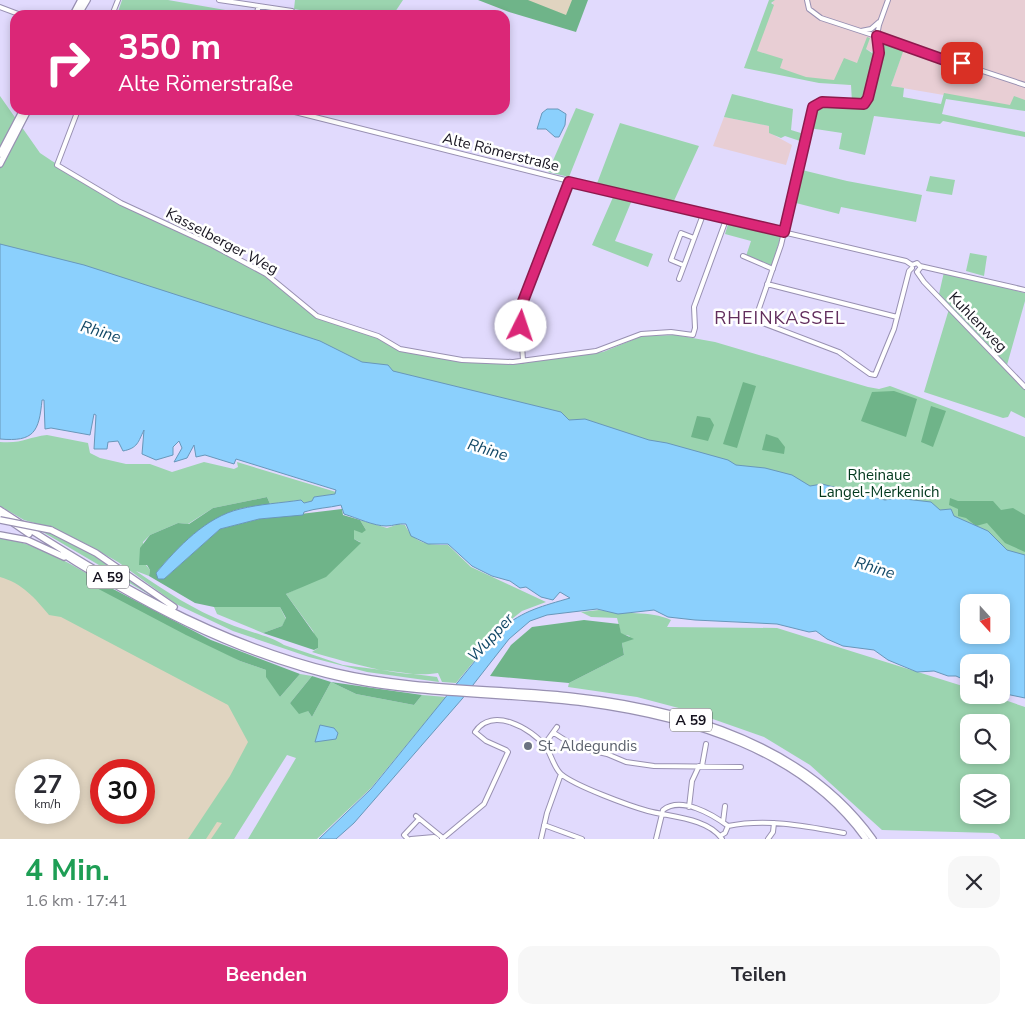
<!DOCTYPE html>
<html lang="de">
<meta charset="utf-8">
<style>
body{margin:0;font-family:"Nunito Sans",sans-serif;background:#f7f7f7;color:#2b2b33;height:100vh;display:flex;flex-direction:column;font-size:19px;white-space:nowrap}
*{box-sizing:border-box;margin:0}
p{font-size:16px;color:#7c7c81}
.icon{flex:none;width:28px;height:28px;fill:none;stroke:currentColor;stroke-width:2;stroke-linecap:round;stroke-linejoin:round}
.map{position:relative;height:839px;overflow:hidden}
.details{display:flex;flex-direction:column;background:#fff;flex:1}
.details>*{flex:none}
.banner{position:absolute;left:10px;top:10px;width:500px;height:105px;border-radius:15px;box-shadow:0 2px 8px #0003;background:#db2777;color:#fff;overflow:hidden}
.needle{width:32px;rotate:159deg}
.controls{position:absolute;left:960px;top:594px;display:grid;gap:10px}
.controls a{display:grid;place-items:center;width:50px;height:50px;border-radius:10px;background:#fff;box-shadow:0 2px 8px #0003;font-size:25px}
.speed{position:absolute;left:15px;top:759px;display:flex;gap:10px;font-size:25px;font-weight:700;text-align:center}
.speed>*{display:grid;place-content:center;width:65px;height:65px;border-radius:50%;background:#fff;box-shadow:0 2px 8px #0003;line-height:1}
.speed small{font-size:12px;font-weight:400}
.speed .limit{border:8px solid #d22;background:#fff;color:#111}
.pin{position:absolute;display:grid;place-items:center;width:42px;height:42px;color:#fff;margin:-21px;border-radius:10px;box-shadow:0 2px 8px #0006}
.me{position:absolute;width:55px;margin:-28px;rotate:4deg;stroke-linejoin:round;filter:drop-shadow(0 0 4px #0008)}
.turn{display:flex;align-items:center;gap:18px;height:105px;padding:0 25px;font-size:22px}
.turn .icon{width:65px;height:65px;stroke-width:2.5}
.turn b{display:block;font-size:35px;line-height:42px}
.round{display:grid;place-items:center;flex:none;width:52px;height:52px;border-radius:15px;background:#f7f7f7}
.head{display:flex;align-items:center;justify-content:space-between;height:85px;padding:0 25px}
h1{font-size:30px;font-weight:700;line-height:38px;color:#1e9e55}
.action{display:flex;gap:10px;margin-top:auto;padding:10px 25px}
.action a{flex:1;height:58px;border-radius:15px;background:#db2777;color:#fff;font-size:20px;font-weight:700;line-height:58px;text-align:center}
.action a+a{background:#f7f7f7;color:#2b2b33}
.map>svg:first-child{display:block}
.commercial{fill:#e8ced4}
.industrial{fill:#e0d4c0;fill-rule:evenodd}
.green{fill:#9bd4af;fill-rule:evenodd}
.forest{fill:#6fb489}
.water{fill:#8bd0fd;stroke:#6897ba;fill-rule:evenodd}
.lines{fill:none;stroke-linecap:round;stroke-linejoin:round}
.minor-casing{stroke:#9890b2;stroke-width:6}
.highway-casing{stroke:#9890b2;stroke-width:8}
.minor{stroke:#fff;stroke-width:4}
.highway{stroke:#fff;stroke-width:5.5}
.highway-bridge-casing{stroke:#9890b2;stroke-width:8;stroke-linecap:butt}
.highway-bridge{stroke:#fff;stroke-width:5.5}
.route-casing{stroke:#8e194d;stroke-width:12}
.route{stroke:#db2777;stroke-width:9}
.worship-dot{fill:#6b7280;stroke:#fff;stroke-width:2}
.labels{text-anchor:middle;stroke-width:5;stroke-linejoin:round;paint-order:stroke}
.shield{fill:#fff;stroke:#5c5a62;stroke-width:1}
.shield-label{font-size:14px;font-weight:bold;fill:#16131f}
.street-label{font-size:15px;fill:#16131f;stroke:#fff}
.park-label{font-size:15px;fill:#00371c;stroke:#fff}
.worship-label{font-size:15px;fill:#5b616d;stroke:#fff;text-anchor:start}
.water-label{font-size:16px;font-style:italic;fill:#134967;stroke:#fff}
.quarter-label{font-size:18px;letter-spacing:1px;fill:#622e5d;stroke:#fff}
</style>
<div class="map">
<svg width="1025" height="839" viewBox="0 0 1025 839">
<rect width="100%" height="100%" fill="#e1dafd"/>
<path class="commercial" d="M775,0H1025V109L891,86L906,42L884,35L872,52L866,49L851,85L747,68L773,4L772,1Z
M724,117L770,126V133L792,145L786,165L713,146Z"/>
<path class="industrial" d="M511,0H578L569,22Z
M0,545L241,667L286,745L234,839H0ZM26,770H69V812H26ZM101,770H144V812H101Z"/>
<path class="green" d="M122,0H168L254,15H117Z
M295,0H403L393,15H328L294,9Z
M769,0H775L771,3L774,5L757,51L783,59L780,68L806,77L834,80L844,58L857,63L867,37L870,38L866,49L872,53L875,44L877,56L864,102L861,104L818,100L852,102L851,85L819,83L744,68Z
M881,42L904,49L891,86L904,88L903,97L941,104L944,93L1010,105L1014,96L1025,100V111L946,99L942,114L1025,132V137L943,121L940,124L874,116L865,155L839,149L842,133L809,128L814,109L819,105L860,107L867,104L882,50Z
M732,94L793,109L791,130L804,134L803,142L785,136L781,138L769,133V126L724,117Z
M0,96L40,153L52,161L122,202L266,275L314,315L388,341L398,349L444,358L529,361L603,352L642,336L676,335L715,342L868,387L879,389L890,386L1025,437V628L1001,602H969L0,319Z
M576,108L594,114L569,177L548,172Z
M620,123L699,146L673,203L596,186Z
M802,170L847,181L922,195L916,222L841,207L839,214L792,202L799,172Z
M930,176L955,180L952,195L926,191Z
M614,195L632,200L615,241L653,254L648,267L592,245Z
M733,220L782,232L772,266L746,256L751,241L725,234L728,224Z
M970,253L987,256L984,276L966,271Z
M944,272L1025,293V301L1007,365L939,294Z
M949,309L1025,390V418L1011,411L1008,417L1003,418L924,392Z
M47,435L88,443L90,453L100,458L126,464H150L172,472L204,462L234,469L238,467L237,462L336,492L335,494L314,497L313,501L304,503L301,500L270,504L267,497L213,508L188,524L178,523L150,535L143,542L146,565L150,570L149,576L136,571C165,591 194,610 227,623C244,631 269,635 284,645L343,665L437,677L439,682L367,672L309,657L233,631L176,604L118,562L88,545L52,528L24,520L0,506V442C22,444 28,437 47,435Z
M360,520L387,528L399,524L405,525C414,544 429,545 448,545L471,567L546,602L522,611L504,625L456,683L442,682L438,673C402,679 346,662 312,652L318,648L313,631L286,594L301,587L360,542L354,539V530H366Z
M36,528C77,534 122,575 155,598Z
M0,537C35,544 63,559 93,577L88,580L240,661L266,670L280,697L300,674L312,676L290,703L308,711L312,717L331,682L356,694L414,705L422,695L446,697L371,788L317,839H248L296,758L287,755L234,839H211L222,823L217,822L206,839H188L230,776L248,742L228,705L61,617L49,615C35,598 22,583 0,577Z
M214,607H280L286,619L282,626L263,633L217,614Z
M599,610C623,615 650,610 671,620L667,627L777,628L969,688V695H990L1025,707V839H1001L998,835L993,833L882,830L810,765L764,737L690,711L637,697L568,687L569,683L624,655L622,643L630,636L621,634L617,618L591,617L581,612ZM969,722H1001V755H969ZM969,782H1001V815H969Z"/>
<path class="forest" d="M478,0H528L566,15L572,0H588L576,32L509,12Z
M743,382L756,386L737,448L723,444Z
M894,391L917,399L906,437L861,421L872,392Z
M931,406L946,411L933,447L921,442Z
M697,416L710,418L714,425L708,441L691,437Z
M766,434L778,438L785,447L784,454L762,450Z
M267,497L270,504C260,506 249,506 239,509C205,519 178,547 156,573L164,579L220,529L259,519L342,509L343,515L360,520L366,530L362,533L354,530V539L361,543L326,577L286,594L318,639V648L314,650L263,633L282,626L286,618L280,607H214L195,603L149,576L150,570L147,565H139L140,548L150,535L178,523L189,524L213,508Z
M950,498L958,501H993L1001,510L1013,508L1025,515V552L1005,543L987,523L976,526L966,518L958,516V509L949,505Z
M92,578L211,640L300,674L280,697L266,677V670L240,661L186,635L89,584L87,580Z
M584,620L619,624L621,633L634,639L622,643L624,655L569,683L490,676L511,645L532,627Z
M312,676L331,682L422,695L414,705L356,694L331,682L312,717L308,711L299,714L290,703Z"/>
<path class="water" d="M547,109H558L566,114L565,125L559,137H555L546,129H537L542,113Z
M0,244L84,265L320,341L362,362L388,365L393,371L561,412L569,420L585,419L649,440L667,443L728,460L736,465L765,468L792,475L810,486L822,484L885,500L896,498L931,502L940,510L951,509L954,516L988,531L1007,550L1025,555V698L1001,693V662H969V682L956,676H948L934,671L917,672L888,660L874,650L843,646L827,639L816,631L809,632L777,624L695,620L668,617L654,610L618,614L597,609L547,615L530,621L509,639L462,699L354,823L336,839H319L371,789L501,629C524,610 543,606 570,598L560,592L553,600L541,597L526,587L520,588L510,581L492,576L472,566L448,544H428L411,536L406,524C398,523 394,526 386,526C374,526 357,518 344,514L341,505C328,508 316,508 304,512L303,515L259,519L220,529L164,579H158L156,573C178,547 206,517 240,509C260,504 281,503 301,500L304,503L312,501L314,497L335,494L336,490L236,459L234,464L205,455L196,457L194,445L187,458L174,462L182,448L179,441L173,447V455L156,460L142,454L144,430C138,442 138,448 123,451L118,441L108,442L107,449H94L96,415L94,414L90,435L51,428L45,429L44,400H42C39,432 34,442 0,439ZM969,602H1001V635H969Z
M320,725L334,728L338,733L336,739L315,742Z"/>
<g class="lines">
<defs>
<path id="minor" d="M219,0L292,11
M807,0L809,9L821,18L1025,85
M888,0L879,25L877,36L879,53L866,102L860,105L818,103L813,107L781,245L755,320L839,352L870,374L875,375L894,329L909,271L912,268
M0,7L21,15
M112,15L118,0
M256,15L259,6
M861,31L871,29L879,22
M78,110L57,165L121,203L212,245L266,274L317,316L378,336L400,349L462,360L513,362L596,351L641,334L671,332L693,335L695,328L694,307L727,217
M287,110L621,194L906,261L912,265L917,263L921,267L917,272
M743,256L773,269
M683,265L671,260L681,233L694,238
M920,266L1025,290
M917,272L924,282L1025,387
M679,279L704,212
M767,284L897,317
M523,361L520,309L569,181
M554,733L576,747L607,754L626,762L654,766L741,767
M544,745L557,727
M702,766L706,744
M689,807L692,781L699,766
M416,816L443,838
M723,822L725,806
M544,825L582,839
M720,836L725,833L728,826C766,818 806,826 844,833
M408,839L404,835L419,819
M411,839L434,837L437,839
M442,839L484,804L508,752L506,750L486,741L475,732C492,706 531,728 546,747C551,754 554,768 561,774C575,786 630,806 648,811C671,817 708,818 722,839
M541,839L547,813L561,774
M656,839L663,810C681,796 712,814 728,826
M768,839L773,832L774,823"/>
<path id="highway" d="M73,15L81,0
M78,15L87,0
M0,154L23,110
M0,164L28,110
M0,510C103,578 214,643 335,672C412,690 491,688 569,696C681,708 804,743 873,839
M0,514L29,534
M51,530L96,553L174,607
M0,535L27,540L64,557
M63,554C81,566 100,577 119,587C192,629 269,663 351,680C428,695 508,693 586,703C689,717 803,750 866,839"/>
</defs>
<use href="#minor" class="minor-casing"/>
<use href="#highway" class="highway-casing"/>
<use href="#minor" class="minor"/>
<use href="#highway" class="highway"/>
<defs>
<path id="highway-bridge" d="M0,520L51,530"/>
</defs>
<use href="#highway-bridge" class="highway-bridge-casing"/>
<use href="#highway-bridge" class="highway-bridge"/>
</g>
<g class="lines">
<defs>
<path id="route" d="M521,326L520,309L569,182L784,232L813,107L822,102L864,104L868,98L879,53L877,36L950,62L962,63"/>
</defs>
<use href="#route" class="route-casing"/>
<use href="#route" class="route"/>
</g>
<circle class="worship-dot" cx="528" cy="746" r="5"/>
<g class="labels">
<g class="shield">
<rect x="87" y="565.5" width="42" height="23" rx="4"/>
<rect x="670" y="708.5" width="42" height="23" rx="4"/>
</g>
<g class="shield-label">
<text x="108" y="582">A 59</text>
<text x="691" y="725">A 59</text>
</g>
<g class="street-label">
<text transform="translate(501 152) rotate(14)" y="5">Alte Römerstraße</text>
<text transform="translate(222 241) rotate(28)" y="5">Kasselberger Weg</text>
<text transform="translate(978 322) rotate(46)" y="5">Kuhlenweg</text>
</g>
<g class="park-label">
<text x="879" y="480">Rheinaue<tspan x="879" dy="17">Langel-Merkenich</tspan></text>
</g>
<g class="worship-label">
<text x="538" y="751">St. Aldegundis</text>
</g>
<g class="water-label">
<text transform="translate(101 331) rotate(17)" y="6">Rhine</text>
<text transform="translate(488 449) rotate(17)" y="6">Rhine</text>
<text transform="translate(875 567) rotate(17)" y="6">Rhine</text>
<text transform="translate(490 637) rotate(-47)" y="6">Wupper</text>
</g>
<g class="quarter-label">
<text x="780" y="324">RHEINKASSEL</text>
</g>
</g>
</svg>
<div class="controls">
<a><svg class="needle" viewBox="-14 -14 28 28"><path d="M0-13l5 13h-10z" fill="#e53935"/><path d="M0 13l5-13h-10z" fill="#7c7c81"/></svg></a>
<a><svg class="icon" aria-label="sound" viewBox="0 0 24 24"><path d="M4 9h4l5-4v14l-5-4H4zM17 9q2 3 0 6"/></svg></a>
<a><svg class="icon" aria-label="search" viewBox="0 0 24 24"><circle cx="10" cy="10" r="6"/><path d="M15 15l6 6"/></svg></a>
<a><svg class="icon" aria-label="layers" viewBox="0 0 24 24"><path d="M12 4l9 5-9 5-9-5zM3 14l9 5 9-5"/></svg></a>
</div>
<div class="speed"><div>27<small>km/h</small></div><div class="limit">30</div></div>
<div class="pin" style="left:962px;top:63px;background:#d93025"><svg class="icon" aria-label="arrive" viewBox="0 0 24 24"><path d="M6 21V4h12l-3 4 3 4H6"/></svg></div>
<svg class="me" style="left:521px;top:326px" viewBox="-20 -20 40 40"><circle r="19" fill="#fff"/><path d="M0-13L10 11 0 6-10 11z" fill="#db2777"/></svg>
<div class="banner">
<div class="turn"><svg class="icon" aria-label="right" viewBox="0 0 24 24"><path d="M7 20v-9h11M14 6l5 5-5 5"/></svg><div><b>350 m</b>Alte Römerstraße</div></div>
</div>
</div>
<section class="details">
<div class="head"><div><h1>4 Min.</h1><p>1.6 km · 17:41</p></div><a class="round"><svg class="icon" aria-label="close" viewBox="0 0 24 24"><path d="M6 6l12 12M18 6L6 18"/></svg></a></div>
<div class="action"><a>Beenden</a><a>Teilen</a></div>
</section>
